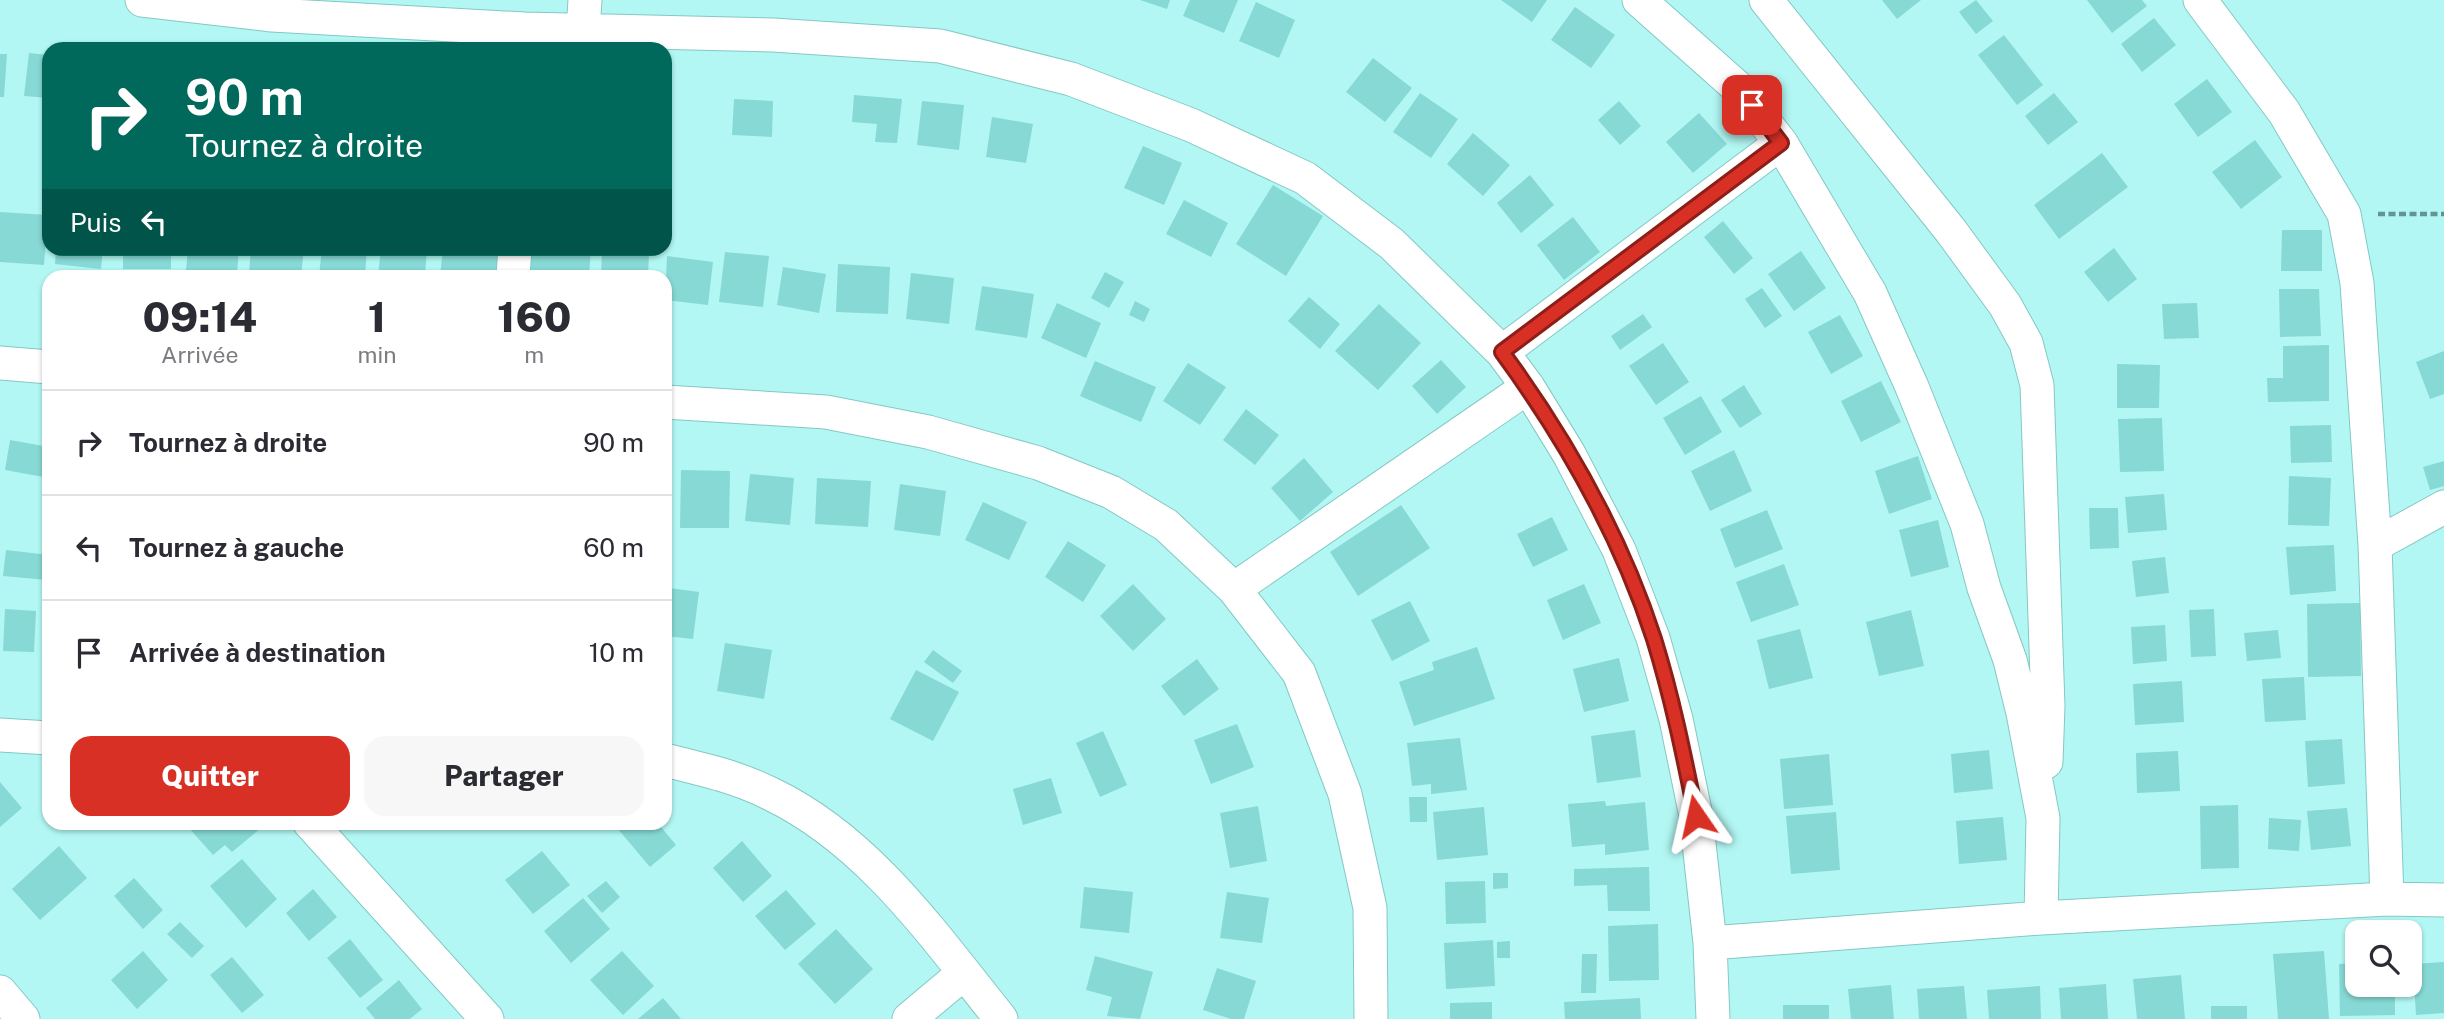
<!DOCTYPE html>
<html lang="fr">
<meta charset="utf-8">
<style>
body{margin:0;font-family:"Public Sans",sans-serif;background:#f7f7f7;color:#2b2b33;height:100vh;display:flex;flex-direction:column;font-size:26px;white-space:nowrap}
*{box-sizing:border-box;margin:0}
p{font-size:23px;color:#7c7c81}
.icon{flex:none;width:38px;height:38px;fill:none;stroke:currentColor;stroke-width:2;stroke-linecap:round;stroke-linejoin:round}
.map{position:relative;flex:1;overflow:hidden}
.panel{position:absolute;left:42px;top:270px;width:630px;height:560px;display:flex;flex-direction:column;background:#fff;border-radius:21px;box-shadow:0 2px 5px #0004}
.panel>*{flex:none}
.guide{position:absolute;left:42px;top:42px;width:630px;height:214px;border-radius:21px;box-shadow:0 2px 5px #0004;background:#00695c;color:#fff;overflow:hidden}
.controls{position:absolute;left:2345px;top:920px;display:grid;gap:14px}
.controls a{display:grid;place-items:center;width:77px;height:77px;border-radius:14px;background:#fff;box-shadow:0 2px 5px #0004;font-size:35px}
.pin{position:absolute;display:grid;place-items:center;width:60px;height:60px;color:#fff;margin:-30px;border-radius:14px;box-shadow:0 4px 10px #0006}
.me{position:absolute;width:77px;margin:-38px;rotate:349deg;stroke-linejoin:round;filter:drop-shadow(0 0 5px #0008)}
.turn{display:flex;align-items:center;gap:24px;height:147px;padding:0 28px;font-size:32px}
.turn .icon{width:91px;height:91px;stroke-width:2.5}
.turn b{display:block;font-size:49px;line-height:60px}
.then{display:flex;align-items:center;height:66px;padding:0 28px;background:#0003;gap:14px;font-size:26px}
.eta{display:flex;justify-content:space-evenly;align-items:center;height:119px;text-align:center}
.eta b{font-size:42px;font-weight:800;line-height:49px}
.cta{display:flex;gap:14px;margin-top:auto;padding:14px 28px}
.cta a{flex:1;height:80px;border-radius:21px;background:#d93025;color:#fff;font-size:28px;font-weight:800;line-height:80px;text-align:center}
.cta a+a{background:#f7f7f7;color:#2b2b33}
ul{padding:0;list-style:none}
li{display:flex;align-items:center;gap:21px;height:105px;padding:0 28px;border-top:2px solid #e1e1e2}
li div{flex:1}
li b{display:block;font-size:26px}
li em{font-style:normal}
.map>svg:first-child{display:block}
.building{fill:#86d9d5}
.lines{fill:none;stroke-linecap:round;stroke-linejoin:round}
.minor-casing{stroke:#84c8c4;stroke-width:35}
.path{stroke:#629592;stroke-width:4.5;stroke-dasharray:7 3.5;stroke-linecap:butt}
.minor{stroke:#fff;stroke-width:33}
.route-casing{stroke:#8d1f18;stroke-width:18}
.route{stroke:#d93025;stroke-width:12}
</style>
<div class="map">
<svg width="2444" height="1019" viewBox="0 0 2444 1019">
<rect width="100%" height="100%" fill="#b2f7f3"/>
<path class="building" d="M1140,0H1170L1167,9Z
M1190,0H1238L1224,33L1183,16Z
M1501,0H1547L1532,22Z
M1882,0H1921L1897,19Z
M1976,0L1993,21L1976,34L1959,12Z
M2087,0H2142L2147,6L2112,33Z
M1256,2L1295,20L1279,58L1239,41Z
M1575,7L1615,35L1591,68L1551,40Z
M2154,18L2176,45L2142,72L2121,44Z
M2004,35L2043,85L2017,105L1978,55Z
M29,53L49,55V98L24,96Z
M0,54H7L4,97H0Z
M1373,58L1412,88L1385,122L1346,92Z
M2207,79L2232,112L2198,137L2174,104Z
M1420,93L1458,119L1431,158L1393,132Z
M2054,93L2078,122L2048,145L2025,116Z
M854,95L902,99L897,143L875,142L877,124L852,122Z
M734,99L773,101L772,137L732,135Z
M922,101L964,105L959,150L917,145Z
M1619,101L1641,126L1620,145L1598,120Z
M1699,113L1727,144L1693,173L1666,142Z
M992,117L1033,124L1026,163L986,157Z
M1473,133L1510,165L1483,196L1447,164Z
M2255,140L2282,177L2241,209L2212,172Z
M1143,146L1182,163L1164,205L1124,188Z
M2102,153L2128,187L2059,239L2034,205Z
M1530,175L1554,205L1521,233L1497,203Z
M1273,185L1323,216L1286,276L1236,244Z
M1184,200L1228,223L1211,257L1166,234Z
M0,212L48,215L44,265L0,262Z
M1573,217L1600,252L1564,280L1537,245Z
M1723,221L1753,258L1734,274L1704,237Z
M2282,230H2322V271H2281Z
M56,248H103L101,269L55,264Z
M123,248H171V269H123Z
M188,248H239L237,275L186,271Z
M251,248H304L301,276L249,272Z
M322,248H367L365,276H319Z
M381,248H427L425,276H378Z
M527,248H591L589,276H525Z
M2114,248L2137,279L2108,302L2084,272Z
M443,249L499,254L497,276H440Z
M602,250L649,253L648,276H601Z
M1801,251L1826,288L1794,311L1768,274Z
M725,252L769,256L763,307L719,302Z
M667,256L713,262L708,305L665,300Z
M838,264L890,267L888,314L836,312Z
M783,267L826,274L819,313L777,305Z
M1105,272L1124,282L1109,308L1091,298Z
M911,273L954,278L949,324L906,319Z
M982,286L1034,294L1027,338L975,330Z
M1762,288L1782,316L1765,328L1745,299Z
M2279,289H2319L2321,336L2280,337Z
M1309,297L1340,324L1320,349L1288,321Z
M1135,301L1150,309L1144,322L1129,315Z
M1057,303L1101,323L1086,358L1041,338Z
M2197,303L2199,338L2164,339L2162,304Z
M1379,304L1421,343L1378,390L1335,351Z
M1643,314L1652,327L1620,350L1611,336Z
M1840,315L1863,356L1831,374L1808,332Z
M1663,343L1689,382L1656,405L1629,366Z
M2329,345V401L2268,402L2267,378H2283V346Z
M2444,351V394L2430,399L2416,362Z
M1441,360L1466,387L1437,414L1412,386Z
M1095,361L1156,387L1141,422L1080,396Z
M1188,363L1226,387L1200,425L1163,401Z
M2117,364L2160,365L2159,408H2117Z
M1881,381L1901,422L1861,442L1841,401Z
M1744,385L1762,414L1740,428L1721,400Z
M1701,396L1722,432L1685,455L1663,418Z
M1246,409L1279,435L1255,465L1223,440Z
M2162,418L2164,471L2120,472L2118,419Z
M2331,425L2332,462L2291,463L2290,426Z
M10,440L49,447V478L5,470Z
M1734,450L1752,491L1710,511L1691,471Z
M1918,456L1932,499L1889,514L1875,471Z
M1304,458L1333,492L1300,521L1271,488Z
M2444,461V486L2430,490L2423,467Z
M681,470L730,471L729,528H680Z
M750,474L794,478L790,525L745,521Z
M2289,476L2331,478L2329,526L2288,525Z
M817,478L871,481L868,527L815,524Z
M900,484L946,491L940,536L894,530Z
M2164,494L2167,530L2128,533L2125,497Z
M983,502L1027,522L1009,560L965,540Z
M1401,505L1430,548L1358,596L1330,552Z
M2089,508H2118L2119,548L2090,549Z
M1767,510L1783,549L1735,568L1720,529Z
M1552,517L1568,550L1533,567L1517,534Z
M1938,520L1949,567L1911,577L1899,530Z
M1068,541L1106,565L1083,602L1045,577Z
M2334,545L2336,591L2290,595L2286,547Z
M6,550L49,555L47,580L3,576Z
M2165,557L2169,593L2136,597L2132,561Z
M1784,564L1799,605L1751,622L1736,582Z
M1133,584L1166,619L1133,651L1100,616Z
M1584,584L1601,623L1563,640L1547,600Z
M669,588L699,592L693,639L665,636Z
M1410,601L1430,641L1392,661L1371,620Z
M2360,603L2361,676L2308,677L2307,604Z
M5,609L36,611L34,652L3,651Z
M2214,609L2216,656L2191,657L2189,610Z
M1911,610L1924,666L1879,676L1866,622Z
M2165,625L2167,661L2133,664L2131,627Z
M1800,629L1813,678L1769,689L1757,640Z
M2278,630L2281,658L2247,661L2244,633Z
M725,643L772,650L764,699L717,691Z
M1477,647L1495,699L1414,726L1399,682L1434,670L1432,662Z
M933,650L962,671L953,683L924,662Z
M1619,658L1629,701L1584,712L1573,669Z
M1197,659L1219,689L1184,716L1161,686Z
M916,670L959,692L933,741L890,719Z
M2304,677L2306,720L2265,722L2262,679Z
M2182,681L2184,722L2135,725L2133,684Z
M1237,724L1254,767L1211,784L1194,740Z
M1635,730L1641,777L1597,783L1591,736Z
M1103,731L1127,785L1100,797L1076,743Z
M1460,738L1467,790L1431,794V784L1412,786L1407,743Z
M2342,739L2345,784L2308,787L2305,741Z
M1989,750L1993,789L1954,793L1951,754Z
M2178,751L2180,791L2137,793L2136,753Z
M1829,754L1833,805L1784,809L1780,759Z
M1051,778L1062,813L1023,825L1013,789Z
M0,782L22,808L0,827Z
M1409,797H1427V822H1410Z
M1605,801L1606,806L1645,802L1649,850L1605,855V844L1572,847L1568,804Z
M2238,805L2239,868L2201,869L2200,806Z
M1258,806L1267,861L1230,868L1220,813Z
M1484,807L1488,855L1437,860L1433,812Z
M2347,808L2351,846L2311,850L2307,811Z
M1836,812L1840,870L1791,874L1786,816Z
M2003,817L2007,860L1959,864L1956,821Z
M2269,818L2301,820L2299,851L2268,849Z
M195,822H257L261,828L232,852L225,845L213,855L189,828Z
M612,822H657L676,845L650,867Z
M742,841L772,876L743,902L713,868Z
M59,846L87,878L40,920L12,889Z
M542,851L570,885L533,914L505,880Z
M242,859L277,899L246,928L210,886Z
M1649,867L1650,911H1608L1607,885L1574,886V869Z
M1493,873H1508V888L1493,889Z
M134,878L163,910L143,929L114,896Z
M606,881L620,897L602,913L587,896Z
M1485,881L1486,923L1446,924L1445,882Z
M1084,887L1133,892L1129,933L1080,928Z
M313,889L337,917L309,941L286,913Z
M786,890L816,924L785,950L755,916Z
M1227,892L1269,898L1262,943L1220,938Z
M583,898L610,929L571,963L544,931Z
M180,922L204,946L192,958L167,934Z
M1658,924L1659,980L1609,981L1608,926Z
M836,929L873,969L835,1004L798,964Z
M350,939L383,980L360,998L327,958Z
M1493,940L1495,986L1446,989L1444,943Z
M1510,941V958H1497V942Z
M143,951L168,980L137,1009L111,980Z
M622,951L654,986L623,1015L590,980Z
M2324,951L2329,1019H2278L2273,954Z
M1582,954H1597L1596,993H1581Z
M1095,956L1153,972L1140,1019L1107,1016L1112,997L1086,990Z
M232,957L264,995L242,1013L210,975Z
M2444,962V1013L2416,1015L2413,964Z
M2357,963V985H2395V1015L2340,1016L2339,964Z
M1217,968L1256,981L1244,1019H1231L1203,1010Z
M2181,975L2185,1019H2137L2133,979Z
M399,980L422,1009L410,1019H375L366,1008Z
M2106,984L2108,1019H2061L2059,988Z
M1891,985L1894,1019H1851L1848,989Z
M1964,986L1967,1019H1919L1917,989Z
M2040,986L2041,1019H1989L1987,990Z
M663,998L681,1019H638Z
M1640,998L1641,1019H1565L1564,1002Z
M1492,1002V1019H1450V1003Z
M1783,1005H1829V1019H1783Z
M2211,1006H2247V1019H2211Z"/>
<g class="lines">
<defs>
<path id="minor" d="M142,0L272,15L525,29L773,35L940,46L1071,79L1191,125L1305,178L1392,244L1502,352L1528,387L1569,454L1619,550L1653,638L1676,719L1696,816L1710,943L1713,1019
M1639,0L1737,87L1781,143L1870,293L1912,387L1967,524L1984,588L2010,660L2023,713L2043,818L2041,918
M1766,0L1951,231L2005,305L2026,343L2037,385L2048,706L2046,762
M2200,0L2284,112L2344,214L2357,283L2375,545L2387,899
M583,32L585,0
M513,276L515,248
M1502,352L1781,143
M0,363L49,367
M665,402L826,412L928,432L1038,463L1111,492L1166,525L1234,589L1299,673L1345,794L1370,908L1371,1019
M2375,545L2444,507
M1234,589L1528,387
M0,735L49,738
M665,760C702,769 737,777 771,794C869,841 934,936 1001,1019
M309,822L487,1019
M1710,943L2041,918L2387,899L2444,900
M0,992L23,1019
M909,1019L964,973"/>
</defs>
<use href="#minor" class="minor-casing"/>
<path class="path" d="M2378,214H2444"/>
<use href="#minor" class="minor"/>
</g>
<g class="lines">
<defs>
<path id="route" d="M1696,816C1684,756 1672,697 1654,639C1621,537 1565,438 1502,352L1781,143L1752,105"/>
</defs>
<use href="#route" class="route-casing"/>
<use href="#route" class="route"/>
</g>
</svg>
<div class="controls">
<a><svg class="icon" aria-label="search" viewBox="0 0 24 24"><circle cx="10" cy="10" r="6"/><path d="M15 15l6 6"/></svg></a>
</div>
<div class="pin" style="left:1752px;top:105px;background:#d93025"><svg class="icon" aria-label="arrive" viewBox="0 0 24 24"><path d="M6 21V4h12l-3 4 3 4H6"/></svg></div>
<svg class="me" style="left:1696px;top:816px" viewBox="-20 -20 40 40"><path d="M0-17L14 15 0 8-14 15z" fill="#d93025" stroke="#fff" stroke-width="4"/></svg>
<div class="guide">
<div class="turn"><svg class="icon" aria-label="right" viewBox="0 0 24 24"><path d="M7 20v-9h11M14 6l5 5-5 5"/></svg><div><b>90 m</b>Tournez à droite</div></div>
<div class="then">Puis<svg class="icon" aria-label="left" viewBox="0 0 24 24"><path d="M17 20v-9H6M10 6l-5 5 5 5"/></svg></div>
</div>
<section class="panel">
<div class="eta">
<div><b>09:14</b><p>Arrivée</p></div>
<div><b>1</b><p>min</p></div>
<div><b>160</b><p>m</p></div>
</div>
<ul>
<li><svg class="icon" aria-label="right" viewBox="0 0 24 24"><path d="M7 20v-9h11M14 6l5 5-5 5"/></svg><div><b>Tournez à droite</b></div><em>90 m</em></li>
<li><svg class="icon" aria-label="left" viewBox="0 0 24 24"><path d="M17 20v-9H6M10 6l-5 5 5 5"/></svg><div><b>Tournez à gauche</b></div><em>60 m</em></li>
<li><svg class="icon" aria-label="arrive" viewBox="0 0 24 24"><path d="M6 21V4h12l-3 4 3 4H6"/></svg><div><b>Arrivée à destination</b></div><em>10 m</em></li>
</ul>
<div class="cta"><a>Quitter</a><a>Partager</a></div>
</section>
</div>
